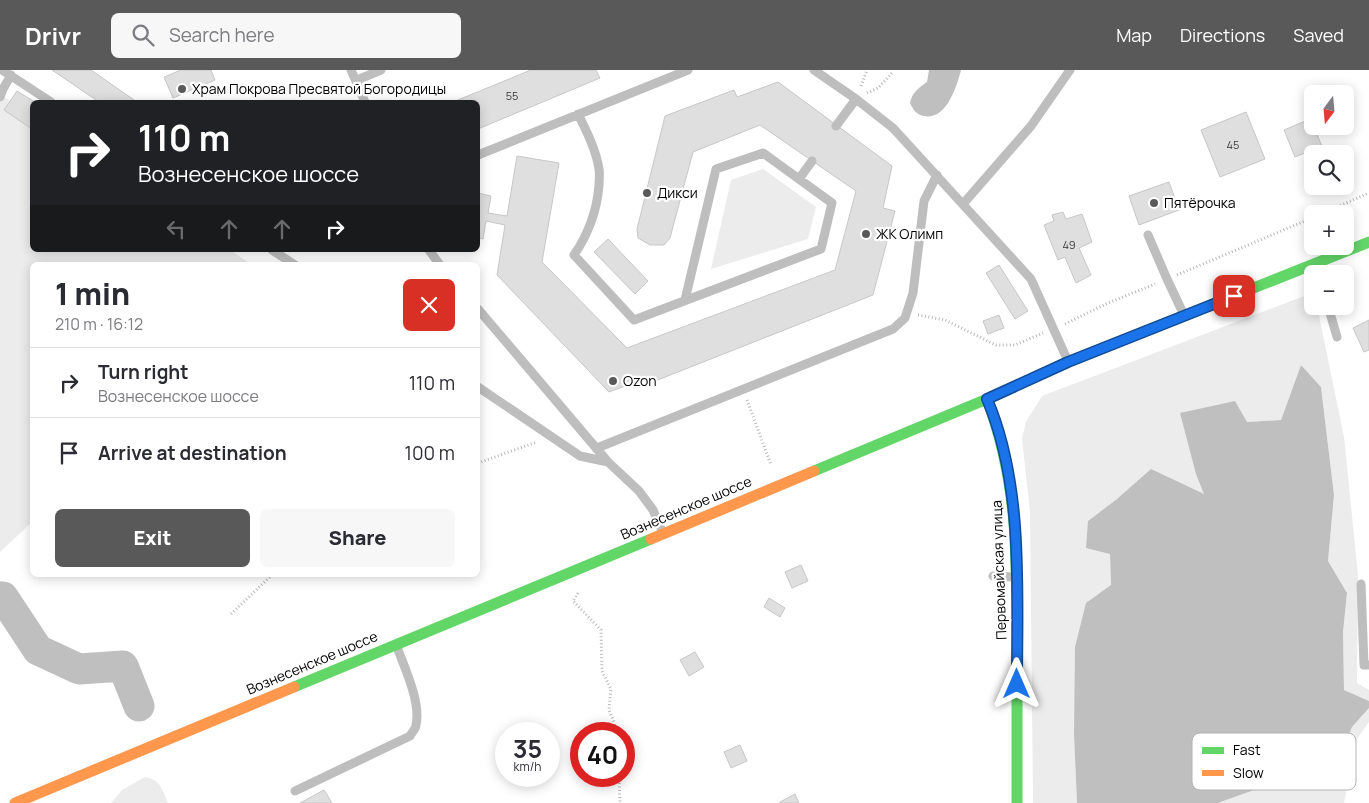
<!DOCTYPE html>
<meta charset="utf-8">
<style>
body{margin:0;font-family:Manrope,sans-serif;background:#f7f7f7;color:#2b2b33;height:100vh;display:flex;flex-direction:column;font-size:19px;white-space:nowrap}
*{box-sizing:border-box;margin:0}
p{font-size:16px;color:#7c7c81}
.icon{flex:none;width:28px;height:28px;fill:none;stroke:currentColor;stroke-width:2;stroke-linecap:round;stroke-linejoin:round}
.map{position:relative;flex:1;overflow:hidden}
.details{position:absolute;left:30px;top:192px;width:450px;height:315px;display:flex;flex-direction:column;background:#fff;border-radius:8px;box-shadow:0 2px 12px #0003}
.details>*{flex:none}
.top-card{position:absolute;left:30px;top:30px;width:450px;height:152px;border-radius:8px;box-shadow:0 2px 12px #0003;background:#202124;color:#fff;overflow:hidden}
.needle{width:32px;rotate:196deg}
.controls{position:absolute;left:1304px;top:15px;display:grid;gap:10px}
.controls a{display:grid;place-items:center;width:50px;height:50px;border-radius:8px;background:#fff;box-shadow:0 2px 12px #0003;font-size:25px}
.speed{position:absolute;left:495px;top:652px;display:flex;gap:10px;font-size:25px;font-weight:700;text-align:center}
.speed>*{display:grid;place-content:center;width:65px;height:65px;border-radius:50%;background:#fff;box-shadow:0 2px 12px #0003;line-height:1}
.speed small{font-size:12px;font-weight:400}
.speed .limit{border:8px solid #d22;background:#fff;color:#111}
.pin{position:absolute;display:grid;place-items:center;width:42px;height:42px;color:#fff;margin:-21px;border-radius:10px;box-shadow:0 2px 8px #0006}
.me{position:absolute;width:55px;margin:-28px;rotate:0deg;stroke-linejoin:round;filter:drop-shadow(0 0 4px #0008)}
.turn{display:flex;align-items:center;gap:18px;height:105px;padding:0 25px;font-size:22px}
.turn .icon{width:65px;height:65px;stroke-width:2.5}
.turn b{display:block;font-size:35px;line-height:42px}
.lanes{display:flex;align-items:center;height:48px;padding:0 25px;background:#0003;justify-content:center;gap:25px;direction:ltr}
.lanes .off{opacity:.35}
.round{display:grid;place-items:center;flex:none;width:52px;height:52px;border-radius:8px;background:#f7f7f7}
.head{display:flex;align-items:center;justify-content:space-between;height:85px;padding:0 25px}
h1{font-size:30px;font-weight:800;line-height:38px}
.button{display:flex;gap:10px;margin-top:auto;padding:10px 25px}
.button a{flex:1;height:58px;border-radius:8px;background:#595959;color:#fff;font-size:20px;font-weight:800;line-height:58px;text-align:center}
.button a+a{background:#f7f7f7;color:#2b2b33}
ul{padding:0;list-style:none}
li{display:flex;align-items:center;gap:15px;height:70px;padding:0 25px;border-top:1px solid #e1e1e2}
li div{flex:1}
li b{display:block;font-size:19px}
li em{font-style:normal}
header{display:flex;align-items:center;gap:30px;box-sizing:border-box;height:70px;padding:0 25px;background:#595959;color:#fff}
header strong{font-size:24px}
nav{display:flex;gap:28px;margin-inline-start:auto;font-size:18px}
.search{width:350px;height:45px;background:#f7f7f7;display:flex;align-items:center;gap:12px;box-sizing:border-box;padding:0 18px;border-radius:8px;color:#7c7c81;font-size:19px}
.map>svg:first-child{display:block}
.green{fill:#ececec}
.water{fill:#bfbfbf}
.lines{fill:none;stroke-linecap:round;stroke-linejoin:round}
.river{stroke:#bfbfbf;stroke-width:31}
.building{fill:#dfdfdf;stroke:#c7c7c7}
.path{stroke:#b9b9b9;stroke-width:3;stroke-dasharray:1 2.5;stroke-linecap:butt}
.lane{stroke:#bebebe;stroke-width:9}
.fast{stroke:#63d668;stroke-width:11}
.slow{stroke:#ff974d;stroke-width:11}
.route-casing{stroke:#114b97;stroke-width:12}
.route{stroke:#1a73e8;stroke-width:9}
.poi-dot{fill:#595959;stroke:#fff;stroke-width:2}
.labels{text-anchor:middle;stroke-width:4.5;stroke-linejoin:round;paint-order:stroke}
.number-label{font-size:11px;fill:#383838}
.poi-label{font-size:14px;fill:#000;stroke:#fff;text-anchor:start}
.street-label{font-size:14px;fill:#000;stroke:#fff}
.key{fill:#fff;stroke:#b2b2b2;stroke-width:1}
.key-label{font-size:14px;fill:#000}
</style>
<header>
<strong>Drivr</strong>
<div class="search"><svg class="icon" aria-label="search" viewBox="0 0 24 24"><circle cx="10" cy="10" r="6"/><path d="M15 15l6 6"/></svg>Search here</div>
<nav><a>Map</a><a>Directions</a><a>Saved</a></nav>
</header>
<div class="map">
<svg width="1369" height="733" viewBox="0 0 1369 733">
<rect width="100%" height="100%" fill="#fff"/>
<path class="green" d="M0,24L32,46V180H230L252,195H32V452L0,482Z
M763,99L816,137L808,169L711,199L731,110Z
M1312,223V236H1317L1344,367L1358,505L1357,613L1369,620V631L1344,620L1343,562L1347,523L1328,491L1334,425L1321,317L1301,295L1281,350L1247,352L1196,404L1205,425L1117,429L1088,451L1110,483L1111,515L1074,665L1077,733H1033L1030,441L1022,369L1026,352L1042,326Z
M1369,638V652L1357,669L1344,733H1218L1254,720L1301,712L1331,710L1352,657Z
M145,707C161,710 162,719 168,733H111L122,720Z"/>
<path class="water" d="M929,0H961C957,16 946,51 924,46C917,45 913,40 910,33C912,23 918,18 927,12Z
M1301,295L1321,317L1334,425L1328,491L1347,523L1343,562L1344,620L1369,631V638L1352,657L1331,710L1301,712L1254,720L1218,733H1077L1074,665L1075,577L1086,533L1111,515L1110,484L1086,478L1088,451L1117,429L1151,399L1204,424L1196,404L1180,343L1235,331L1247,352L1281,350Z
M0,527H3L38,580L0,550Z"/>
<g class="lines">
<path class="river" d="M0,527H3L38,580L79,599L123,596L139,636"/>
</g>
<path class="building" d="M52,0H91L137,32H99Z
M181,0H211L215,10L173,28L164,7Z
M531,0H596L600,8L478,59V32H453Z
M778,12L892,96L883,138L895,141L873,225L650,313L647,308L609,322L497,205L505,155L486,151L483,169L478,168V123L491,126L488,143L507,146L517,86L559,93L542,192L627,278L835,200L856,121L760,55L693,82L670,168L664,175H650L638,168L637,159L665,46L734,20L737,27Z
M17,21L35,32H32V59L4,40Z
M1246,42L1265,89L1220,107L1201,60Z
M1310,49L1322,76L1295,87L1284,60Z
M1169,112L1179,140L1139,155L1129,126Z
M1063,142L1066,149L1082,144L1092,172L1079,178L1091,205L1076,213L1065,187L1058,190L1044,155L1054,151L1052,145Z
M608,169L648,211L635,224L594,182Z
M999,195L1028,241L1015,249L986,203Z
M999,245L1004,258L988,264L983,251Z
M1369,250V280L1364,282L1353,258Z
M801,495L808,511L792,518L785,502Z
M769,528L785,538L780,547L764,537Z
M695,582L704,597L689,606L680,590Z
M740,675L747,691L731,698L724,682Z
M324,720L332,733H300Z
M795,724L799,733H780V732Z"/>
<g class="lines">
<path class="path" d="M861,16L867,0
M867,23L878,18L893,2
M1321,144L1369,123
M1177,205L1312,148
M918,245L945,250L996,275H1015L1043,263
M1065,254L1108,233L1155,214
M747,330L771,395
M478,393L537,372
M578,523L573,531L601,560L602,601L611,619L609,640L614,652L615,664
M231,544L272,505
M619,706L620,733"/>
<path class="lane" d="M2,0L51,32
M351,0L365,32
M814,0L856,29L893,58L1031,209L1067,289
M357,10L381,0
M0,27L3,19L11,5
M578,44C587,62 596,80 599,99C600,104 599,110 599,115C597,141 589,163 574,185L634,250L821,179L832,133L763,83L716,99L685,230
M836,56L856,29
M478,85L688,0
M799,109L812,91
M963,134L1031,56L1070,0
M1148,165L1167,209L1183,243
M272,180L295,195
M429,180L440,195
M1328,236L1337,267
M478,239L608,392L639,421L653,440L662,461
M478,317L580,386L608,392
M597,378L893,259L905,248L913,223L924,131L937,105
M993,506L1016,507
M1361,514L1364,595H1369
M295,721L410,666C412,662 416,659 416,655C421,632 405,599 397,577"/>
<path class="fast" d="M987,329C1018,412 1017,486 1017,573C1017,626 1017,680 1017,733
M814,401L987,329L1068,292L1369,172
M294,617L651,469"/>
<path class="slow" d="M651,469L814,401
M15,733L294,617"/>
</g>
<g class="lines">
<defs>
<path id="route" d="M1017,614C1017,522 1024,415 987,329L1068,292L1234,226"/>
</defs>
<use href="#route" class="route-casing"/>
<use href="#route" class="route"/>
</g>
<g class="poi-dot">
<circle cx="182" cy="19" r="5"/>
<circle cx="647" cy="123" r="5"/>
<circle cx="1154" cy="133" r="5"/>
<circle cx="866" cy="164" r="5"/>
<circle cx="613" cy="311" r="5"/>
</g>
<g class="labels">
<g class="number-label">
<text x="512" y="30">55</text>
<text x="1233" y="79">45</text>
<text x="1069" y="179">49</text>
</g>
<g class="poi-label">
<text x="192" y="24">Храм Покрова Пресвятой Богородицы</text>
<text x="657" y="128">Дикси</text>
<text x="1164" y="138">Пятёрочка</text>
<text x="876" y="169">ЖК Олимп</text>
<text x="623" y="316">Ozon</text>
</g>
<g class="street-label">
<text transform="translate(686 438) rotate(-23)" y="5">Вознесенское шоссе</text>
<text transform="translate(999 500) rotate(-92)" y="5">Первомайская улица</text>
<text transform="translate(312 593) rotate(-23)" y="5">Вознесенское шоссе</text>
</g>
</g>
<rect x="1192" y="663" width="164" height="57" rx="8" class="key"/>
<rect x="1202" y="677" width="22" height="7" fill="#63d668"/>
<rect x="1202" y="700" width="22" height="6" fill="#ff974d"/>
<g class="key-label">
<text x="1233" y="685">Fast</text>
<text x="1233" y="708">Slow</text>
</g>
</svg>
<div class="controls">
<a><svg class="needle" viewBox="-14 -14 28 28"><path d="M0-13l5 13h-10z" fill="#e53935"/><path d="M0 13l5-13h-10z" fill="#7c7c81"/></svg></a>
<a><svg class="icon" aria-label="search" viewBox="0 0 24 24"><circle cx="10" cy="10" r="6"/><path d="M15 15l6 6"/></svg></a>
<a>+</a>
<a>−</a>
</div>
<div class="speed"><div>35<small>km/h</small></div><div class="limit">40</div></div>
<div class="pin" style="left:1234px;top:226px;background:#d93025"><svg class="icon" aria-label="arrive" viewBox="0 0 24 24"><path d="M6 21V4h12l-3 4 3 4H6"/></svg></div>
<svg class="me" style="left:1017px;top:614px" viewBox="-20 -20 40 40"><path d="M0-17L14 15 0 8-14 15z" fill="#1a73e8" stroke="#fff" stroke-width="4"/></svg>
<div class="top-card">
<div class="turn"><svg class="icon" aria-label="right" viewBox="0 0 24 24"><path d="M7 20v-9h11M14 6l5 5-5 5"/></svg><div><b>110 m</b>Вознесенское шоссе</div></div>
<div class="lanes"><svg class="icon off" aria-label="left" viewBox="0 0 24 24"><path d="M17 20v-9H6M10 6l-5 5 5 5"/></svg><svg class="icon off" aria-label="ahead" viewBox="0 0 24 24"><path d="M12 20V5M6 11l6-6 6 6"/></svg><svg class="icon off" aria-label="ahead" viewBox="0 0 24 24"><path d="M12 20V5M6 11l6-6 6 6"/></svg><svg class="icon" aria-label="right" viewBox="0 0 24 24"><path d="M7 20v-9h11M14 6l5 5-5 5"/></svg></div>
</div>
<section class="details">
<div class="head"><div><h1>1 min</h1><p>210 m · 16:12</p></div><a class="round" style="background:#d93025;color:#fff"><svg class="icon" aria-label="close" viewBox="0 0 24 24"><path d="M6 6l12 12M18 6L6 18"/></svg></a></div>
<ul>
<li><svg class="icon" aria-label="right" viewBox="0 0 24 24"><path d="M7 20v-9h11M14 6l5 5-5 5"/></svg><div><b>Turn right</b><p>Вознесенское шоссе</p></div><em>110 m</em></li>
<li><svg class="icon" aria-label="arrive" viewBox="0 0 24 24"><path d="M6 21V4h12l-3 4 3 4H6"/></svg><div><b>Arrive at destination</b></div><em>100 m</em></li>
</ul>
<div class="button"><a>Exit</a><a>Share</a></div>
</section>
</div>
